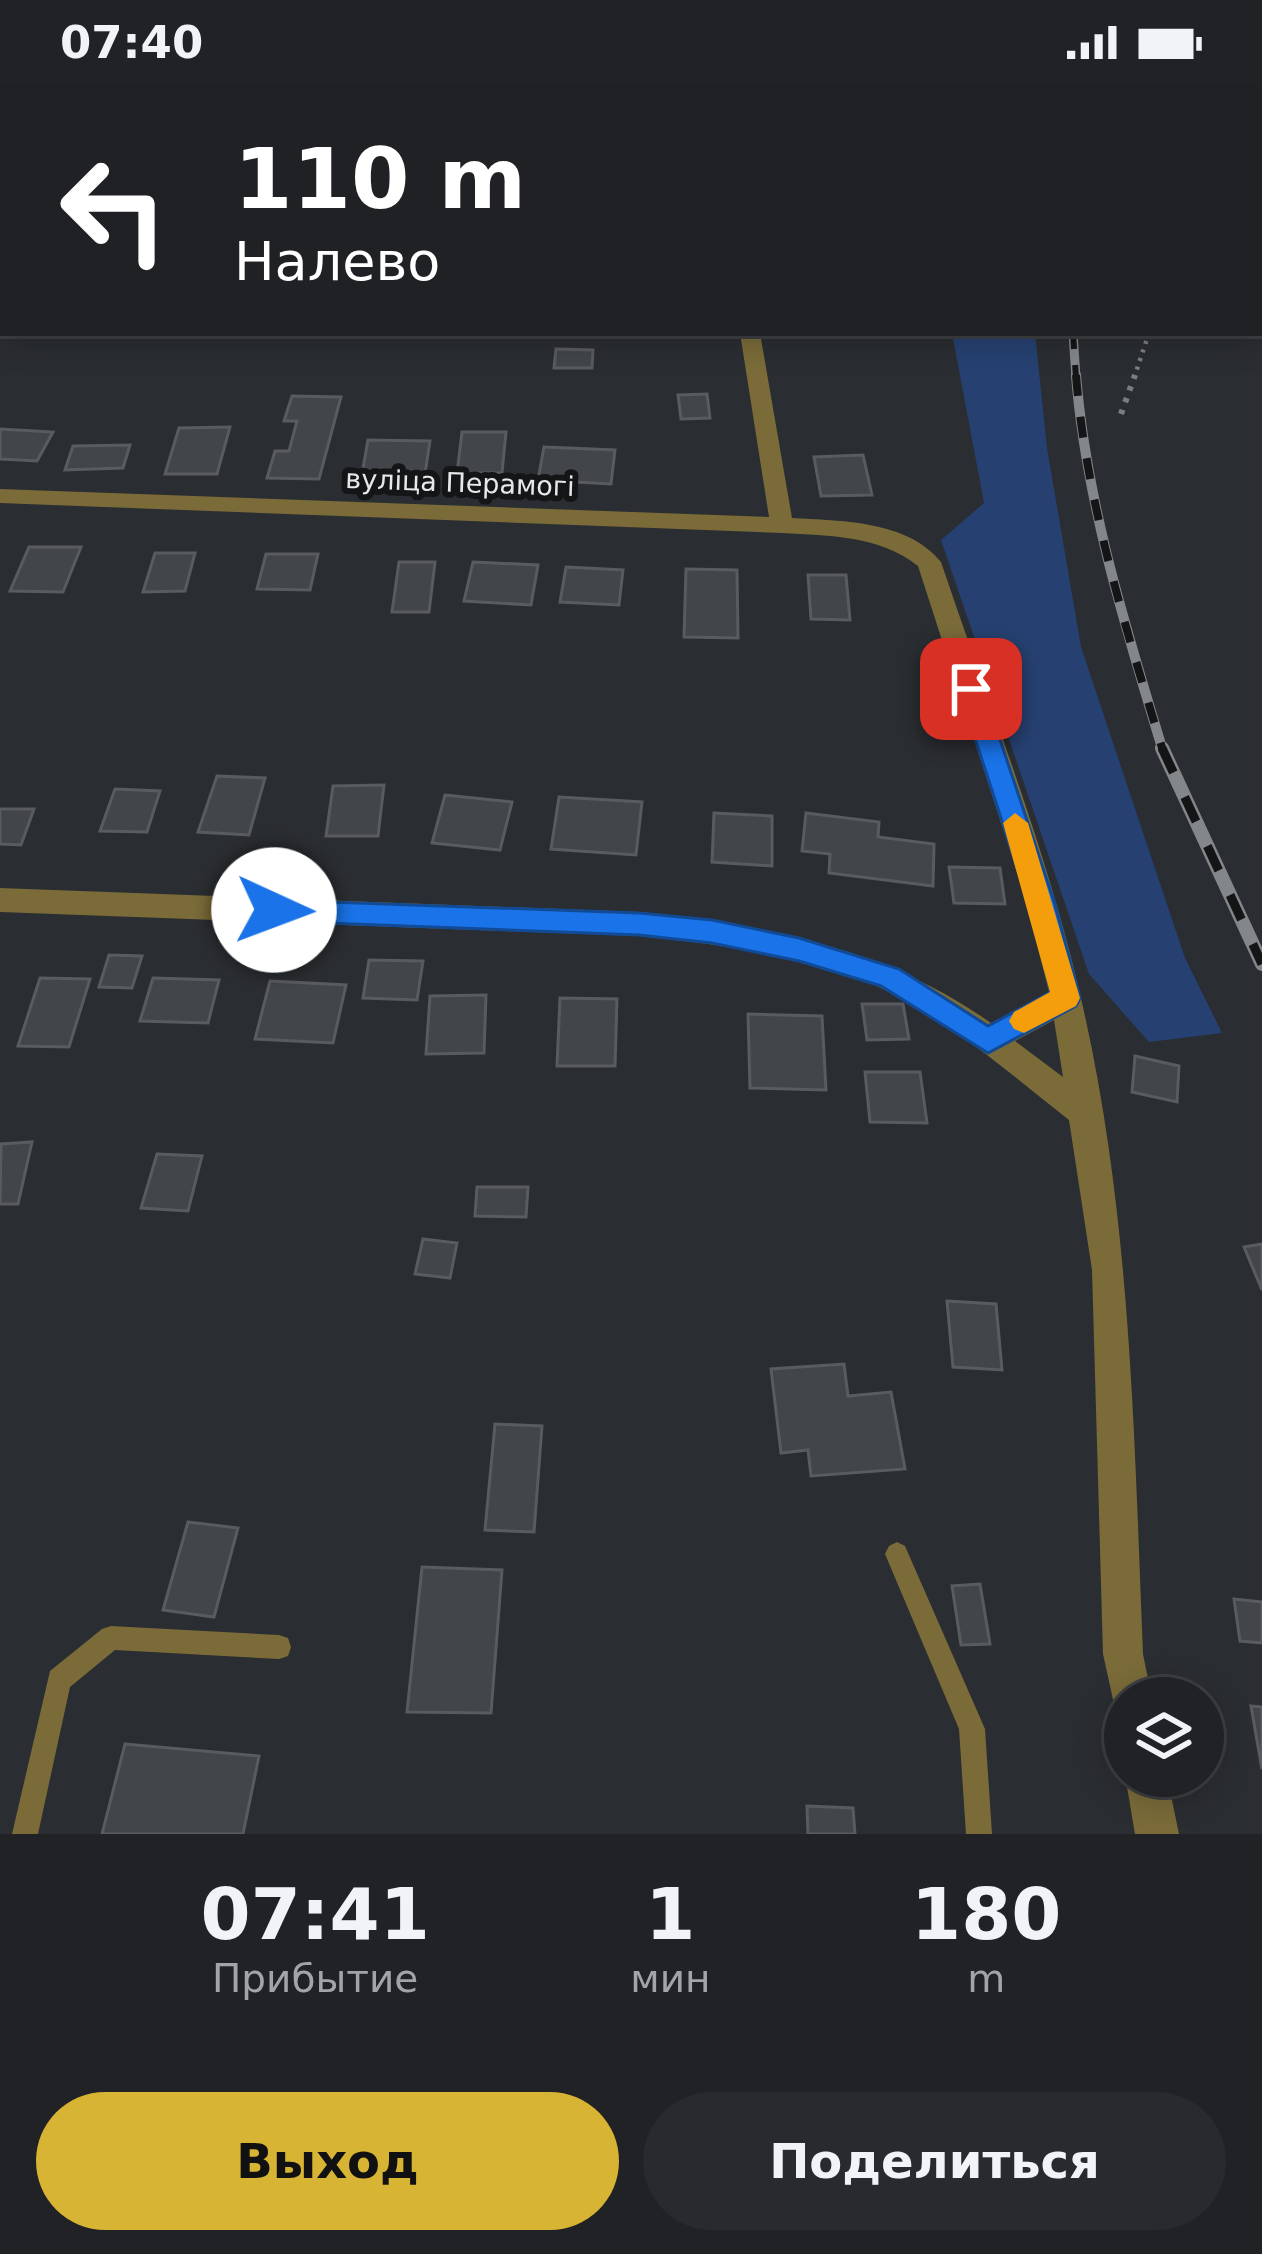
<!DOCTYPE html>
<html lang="ru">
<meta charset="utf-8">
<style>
body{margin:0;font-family:"DejaVu Sans",sans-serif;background:#282a2d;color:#f1f3f6;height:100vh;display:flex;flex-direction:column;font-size:45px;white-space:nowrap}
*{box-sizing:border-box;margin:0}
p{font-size:39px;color:#a2a4a7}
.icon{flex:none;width:66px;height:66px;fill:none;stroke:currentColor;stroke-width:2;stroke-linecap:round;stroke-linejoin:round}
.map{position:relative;height:1750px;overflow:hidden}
.sheet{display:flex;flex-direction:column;background:#202225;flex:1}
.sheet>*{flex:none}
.top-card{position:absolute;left:0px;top:0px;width:1263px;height:252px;box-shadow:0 6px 30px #0003,0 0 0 3px #3d3f42;background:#202124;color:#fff;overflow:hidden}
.fabs{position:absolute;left:1104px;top:1593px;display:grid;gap:24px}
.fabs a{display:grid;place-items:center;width:120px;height:120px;border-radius:50%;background:#202225;box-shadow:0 6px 30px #0003,0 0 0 3px #3d3f42;font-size:60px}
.pin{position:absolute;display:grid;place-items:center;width:102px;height:102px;color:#fff;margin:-51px;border-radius:24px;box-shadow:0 6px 18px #0006}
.me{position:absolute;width:132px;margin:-66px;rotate:92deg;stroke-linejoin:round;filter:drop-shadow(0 0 9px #0008)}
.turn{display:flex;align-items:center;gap:42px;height:252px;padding:0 36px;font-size:54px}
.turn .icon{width:156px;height:156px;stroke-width:2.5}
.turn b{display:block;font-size:84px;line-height:102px}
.eta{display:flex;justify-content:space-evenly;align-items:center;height:204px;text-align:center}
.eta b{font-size:72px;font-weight:700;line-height:84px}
.action{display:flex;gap:24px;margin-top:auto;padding:24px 36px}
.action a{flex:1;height:138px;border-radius:72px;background:#d7b434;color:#111;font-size:48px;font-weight:700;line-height:138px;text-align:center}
.action a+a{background:#282a2d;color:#f1f3f6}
.status{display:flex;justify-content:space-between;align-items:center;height:84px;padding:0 60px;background:#202225;direction:ltr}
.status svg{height:33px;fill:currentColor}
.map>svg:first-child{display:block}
.green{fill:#264171}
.building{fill:#424549;stroke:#585b5f;stroke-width:3}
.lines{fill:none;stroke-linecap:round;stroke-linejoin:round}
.path-far1{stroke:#7b7e81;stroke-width:4.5;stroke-dasharray:3 6;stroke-linecap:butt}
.path{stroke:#7b7e81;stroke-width:6;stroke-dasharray:4.5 8;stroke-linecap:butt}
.lane{fill:#7a6b39;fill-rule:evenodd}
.street{fill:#7a6b39;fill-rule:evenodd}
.rail-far2-casing{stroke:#84878a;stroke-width:9}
.rail-far1-casing{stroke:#84878a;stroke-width:10}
.rail-casing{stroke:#84878a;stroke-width:14}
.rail-far2{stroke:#141517;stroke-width:6;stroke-dasharray:16;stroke-linecap:butt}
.rail-far1{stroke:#141517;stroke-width:8;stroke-dasharray:21;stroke-linecap:butt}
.rail{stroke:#141517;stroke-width:9;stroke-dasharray:27;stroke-linecap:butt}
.route{fill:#1a73e8;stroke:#114b97;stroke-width:3}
.slow{fill:#f59e0b}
.labels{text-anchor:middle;stroke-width:12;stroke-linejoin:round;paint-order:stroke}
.far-street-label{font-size:27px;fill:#e7e8eb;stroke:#141517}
</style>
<div class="status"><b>07:40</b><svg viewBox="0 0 49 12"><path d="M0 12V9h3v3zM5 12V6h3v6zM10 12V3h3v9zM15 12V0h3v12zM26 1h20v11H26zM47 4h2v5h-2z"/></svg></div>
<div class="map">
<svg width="1262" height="1750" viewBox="0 0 1262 1750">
<rect width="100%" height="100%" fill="#2a2d31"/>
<path class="green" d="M0,0H1061L3,3L0,230Z
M952,249H1035L1047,364L1081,563L1185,874L1222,949L1149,958L1089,890L941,456L984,419Z"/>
<path class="building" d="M556,265L593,266L592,284H554Z
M707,310L710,334L681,335L678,311Z
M292,312L341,313L319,395L267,394L275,367H289L297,337H284Z
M230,343L217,390H165L179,344Z
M0,345L53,348L37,377L0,375Z
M462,348H506L502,389H457Z
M368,356L430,357L425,390H362Z
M130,361L123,384L65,386L73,362Z
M544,363L615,366L611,400L538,396Z
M863,371L872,411L821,412L814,373Z
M29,463H81L63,508L10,507Z
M155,469H195L185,507L143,508Z
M266,470H318L310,506L257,505Z
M399,478H435L429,528H392Z
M473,478L538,481L531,521L464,517Z
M566,483L623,486L619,521L560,518Z
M686,485L737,486L738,554L684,553Z
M808,491H846L850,536L811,535Z
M217,692L265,694L249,751L198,748Z
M384,701L378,752H326L333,702Z
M115,705L160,707L147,748L100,747Z
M445,711L512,718L500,766L432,759Z
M559,713L642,718L636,771L551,765Z
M0,725H34L21,761L0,760Z
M714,729L772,732V782L712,778Z
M806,729L879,738L878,753L934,760L933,802L829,789L830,770L802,767Z
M949,783L1000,784L1005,820L954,819Z
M109,871L142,872L132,904L99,903Z
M369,876L423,877L417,916L363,914Z
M40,894L90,895L69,963L18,962Z
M153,894L219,896L208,939L140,937Z
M270,897L346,901L333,959L255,955Z
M486,911L484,969L426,970L430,912Z
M560,914L617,915L615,982H557Z
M862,920H903L909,955L867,956Z
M748,930L822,932L826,1006L750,1004Z
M1135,972L1179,982L1177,1018L1132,1008Z
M865,988H920L927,1039L870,1038Z
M32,1058L18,1120H0L1,1060Z
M157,1070L202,1072L188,1127L141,1124Z
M477,1103H528L526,1133L475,1132Z
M423,1155L457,1159L450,1194L415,1190Z
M1262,1160V1206L1244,1163Z
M947,1217L996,1220L1002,1286L953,1283Z
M844,1280L848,1312L891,1308L905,1385L811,1392L808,1366L781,1369L771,1285Z
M495,1340L542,1342L534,1448L485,1446Z
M188,1438L238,1444L214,1533L163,1526Z
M422,1483L502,1486L491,1629L407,1628Z
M980,1500L990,1560L961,1561L952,1502Z
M1234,1515L1262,1518V1559L1240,1557Z
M1251,1622L1262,1623V1685Z
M125,1660L259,1672L243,1750H102Z
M807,1722L853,1724L855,1750H808Z"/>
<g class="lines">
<path class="path-far1" d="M164,3L171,0
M1134,294L1149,249"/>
<path class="path" d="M1121,330L1135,291"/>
<path class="lane" d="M897,1458L905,1462L985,1645L992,1750H966L959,1645L885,1470L889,1462Z
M111,1542L279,1551L288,1554L291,1563L288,1572L279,1575L115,1566L70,1603L38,1750H12L50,1587L102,1545Z"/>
<path class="street" d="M740,249H760L792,434C841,437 907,436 941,478C989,621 1046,763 1080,910C1131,1127 1134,1349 1143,1570L1152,1614H1125V1632L1116,1629L1103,1570L1092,1186L1069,1036C1009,989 951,937 881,904C806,869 720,861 639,852L0,828V804L639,828C766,842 884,863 991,939L1049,908L1026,816L918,482C879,451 830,452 782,449L0,419V405L769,433ZM1054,936L1063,993L1015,957Z
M1125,1691L1167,1692L1179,1750H1135Z"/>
<defs>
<path id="rail-far2" d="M1073,249L1076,294"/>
<path id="rail-far1" d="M1076,291C1086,418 1126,545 1163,667"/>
<path id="rail" d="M1162,664L1262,880"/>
</defs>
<use href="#rail-far2" class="rail-far2-casing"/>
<use href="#rail-far1" class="rail-far1-casing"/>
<use href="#rail" class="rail-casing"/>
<use href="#rail-far2" class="rail-far2"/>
<use href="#rail-far1" class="rail-far1"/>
<use href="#rail" class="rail"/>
</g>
<path class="route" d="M971,597L983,605L1054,817L1080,914L1076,922L988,969L881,902L799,877L712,859L639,851L274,837L260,826L274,816L639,829L712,836L799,854L899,885L988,942L1051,908L1028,817L959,605Z"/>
<path class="slow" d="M1015,729L1028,739L1080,914L1076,922L1024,949L1014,945L1009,937L1014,928L1050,908L1003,739Z"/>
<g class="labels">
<g class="far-street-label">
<text transform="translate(460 399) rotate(2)" y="9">вуліца Перамогі</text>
</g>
</g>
</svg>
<div class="fabs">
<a><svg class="icon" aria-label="layers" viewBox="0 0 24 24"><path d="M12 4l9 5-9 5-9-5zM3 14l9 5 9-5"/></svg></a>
</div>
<div class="pin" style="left:971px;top:605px;background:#d93025"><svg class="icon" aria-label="arrive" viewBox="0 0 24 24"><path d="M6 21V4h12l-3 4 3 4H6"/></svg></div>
<svg class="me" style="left:274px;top:826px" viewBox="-20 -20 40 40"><circle r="19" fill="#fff"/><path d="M0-13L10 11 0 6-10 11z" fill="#1a73e8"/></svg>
<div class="top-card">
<div class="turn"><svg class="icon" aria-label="left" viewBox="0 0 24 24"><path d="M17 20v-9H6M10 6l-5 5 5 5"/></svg><div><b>110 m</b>Налево</div></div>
</div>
</div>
<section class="sheet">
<div class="eta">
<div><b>07:41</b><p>Прибытие</p></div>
<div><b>1</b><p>мин</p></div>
<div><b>180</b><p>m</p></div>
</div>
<div class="action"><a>Выход</a><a>Поделиться</a></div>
</section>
